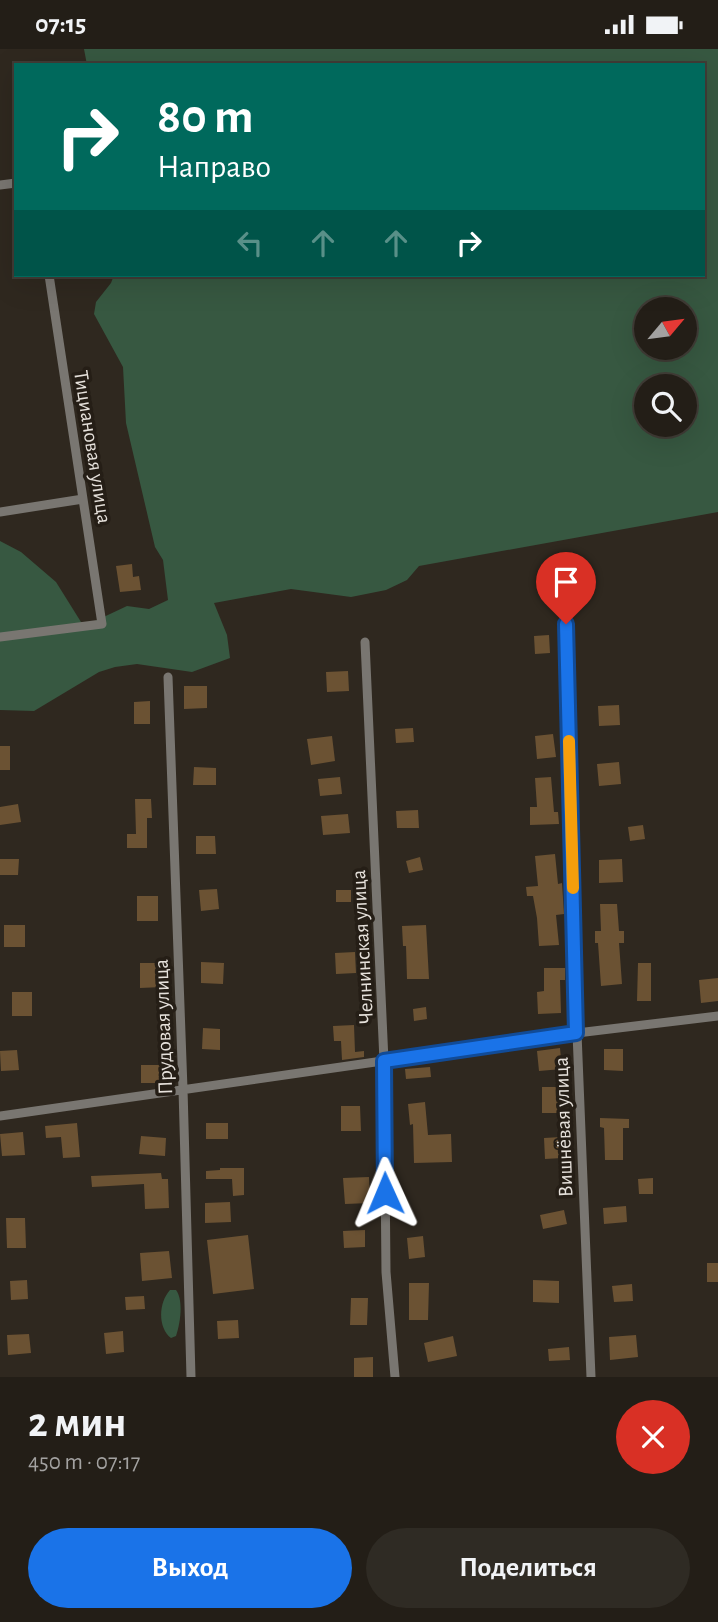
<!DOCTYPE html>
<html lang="ru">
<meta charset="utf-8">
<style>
body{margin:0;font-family:"Alegreya Sans",sans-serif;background:#2f2b24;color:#f1f3f6;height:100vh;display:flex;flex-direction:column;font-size:26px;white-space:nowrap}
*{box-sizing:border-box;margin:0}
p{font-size:23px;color:#a3a2a1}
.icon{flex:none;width:38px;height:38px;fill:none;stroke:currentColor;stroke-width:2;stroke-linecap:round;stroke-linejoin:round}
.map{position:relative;height:1328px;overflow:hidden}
.drawer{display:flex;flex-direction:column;background:#231e17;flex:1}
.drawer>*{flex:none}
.top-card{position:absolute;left:14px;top:14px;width:691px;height:214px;border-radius:0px;box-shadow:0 7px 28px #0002,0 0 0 2px #403c36;background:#00695c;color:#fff;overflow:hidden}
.needle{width:46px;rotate:61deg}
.tools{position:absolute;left:634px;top:248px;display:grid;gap:14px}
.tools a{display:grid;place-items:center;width:63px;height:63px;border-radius:50%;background:#231e17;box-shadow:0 7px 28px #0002,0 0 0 2px #403c36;font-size:35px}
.pin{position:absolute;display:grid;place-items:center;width:60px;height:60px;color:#fff;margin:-72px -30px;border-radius:50% 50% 50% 0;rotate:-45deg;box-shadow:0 0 7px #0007}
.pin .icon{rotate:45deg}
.me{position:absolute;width:77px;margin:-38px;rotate:359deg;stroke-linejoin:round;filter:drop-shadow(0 0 5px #0008)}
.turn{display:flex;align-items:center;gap:24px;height:147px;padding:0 28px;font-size:32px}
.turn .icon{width:91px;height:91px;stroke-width:2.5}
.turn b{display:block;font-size:49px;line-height:60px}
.lanes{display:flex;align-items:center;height:66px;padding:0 28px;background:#0003;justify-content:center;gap:35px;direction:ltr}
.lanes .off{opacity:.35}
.round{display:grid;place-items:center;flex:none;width:74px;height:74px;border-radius:37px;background:#2f2b24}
.summary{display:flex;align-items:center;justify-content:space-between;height:119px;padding:0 28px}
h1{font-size:42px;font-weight:700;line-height:52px}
.cta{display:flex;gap:14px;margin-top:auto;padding:14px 28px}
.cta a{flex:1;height:80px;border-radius:42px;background:#1a73e8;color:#fff;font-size:28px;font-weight:700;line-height:80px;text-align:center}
.cta a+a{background:#2f2b24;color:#f1f3f6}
.status{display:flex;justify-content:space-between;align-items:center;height:49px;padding:0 35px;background:#231e17;direction:ltr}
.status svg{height:19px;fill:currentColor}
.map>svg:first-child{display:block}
.green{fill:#375841;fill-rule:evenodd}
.building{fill:#6b5233}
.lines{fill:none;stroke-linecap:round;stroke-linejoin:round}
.street{stroke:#797671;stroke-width:9}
.route-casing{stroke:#114b97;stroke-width:18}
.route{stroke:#1a73e8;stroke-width:12}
.slow{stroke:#f59e0b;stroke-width:12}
.labels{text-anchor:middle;stroke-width:7;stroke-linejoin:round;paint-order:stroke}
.street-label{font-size:21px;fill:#e6e1db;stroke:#251e16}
</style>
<div class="status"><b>07:15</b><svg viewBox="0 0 49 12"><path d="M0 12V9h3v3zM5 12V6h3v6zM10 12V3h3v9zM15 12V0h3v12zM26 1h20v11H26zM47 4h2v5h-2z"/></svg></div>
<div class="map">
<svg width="718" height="1328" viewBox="0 0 718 1328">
<rect width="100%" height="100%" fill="#2f281f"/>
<path class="green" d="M84,0H718V463L419,517L407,531L386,541L351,548L291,540L214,554L227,586L230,609L192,623L137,615L115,618L99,623L34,662L0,661V492L21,503L56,533L81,573H93L127,557L149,560L168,551L163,511L155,498L126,374L123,318L94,265L96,253L111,234L114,226H704V16H87ZM646,261H684V299H646ZM646,338H684V376H646Z
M170,1241H176C184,1252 180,1275 176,1287L171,1289C157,1278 159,1253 170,1241Z"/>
<path class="building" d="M132,515L133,528L139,527L141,541L120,543L116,517Z
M549,586L550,604L535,605L534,587Z
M348,622L349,642L327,643L326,623Z
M184,637H207V659L184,660Z
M150,652V675H134V653Z
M619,656L620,676L599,677L598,657Z
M413,679L414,693L396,694L395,680Z
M553,685L556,708L537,710L535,687Z
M332,687L335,712L311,716L307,690Z
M0,697H10V721H0Z
M619,713L621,735L599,737L597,715Z
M194,718L216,719V736H193Z
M340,728L342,745L320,747L318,730Z
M551,728L554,763H558L559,775L530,776V758H537L535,729Z
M135,750H151L152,769H147V799H127V785H136Z
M18,755L21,773L0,776V758Z
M418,761L419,779H397L396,762Z
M348,765L350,784L323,786L321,767Z
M643,776L645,790L630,792L628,778Z
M196,787H215L216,805H196Z
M555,805L558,835L562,834L564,865L556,866L559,896L539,897L537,869L533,847H527L526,838L538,837L535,807Z
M420,808L423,821L409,824L406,812Z
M0,810H19L18,826H0Z
M622,810L623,833L599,834V811Z
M217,840L219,860L201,862L199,841Z
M336,841H351V853H336Z
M137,847H158V872H137Z
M600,855H617L619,882H624V894H619L622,935L601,937L598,894H595V882H601Z
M4,876H25V898H4Z
M426,876L429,930H407L406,897H403L402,877Z
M355,903L356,924L336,925L335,904Z
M201,913L224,914L223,935L201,934Z
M140,914H161L162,938L140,939Z
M638,914H651V952H637Z
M544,919H565V931H560L561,964L538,965L537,943L544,942Z
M718,929V952L701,954L699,931Z
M12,943H32V967H12Z
M426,958L427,970L414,972L413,960Z
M354,976L355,1003L364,1002V1008L342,1011L341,992H334L333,977Z
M203,979L220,980V1001L202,1000Z
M560,999L562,1020L539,1022L537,1002Z
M604,1000H623V1022L604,1021Z
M17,1001L19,1021L1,1022L0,1002Z
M141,1016H161V1034H141Z
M430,1018L431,1028L406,1030L405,1020Z
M542,1038H562V1064H542Z
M425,1053L428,1086L451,1085L452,1113L414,1114L413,1075L410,1076L408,1055Z
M341,1057H360L361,1082H341Z
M600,1069L629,1070V1079H623V1111H605L604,1079L600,1078Z
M77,1074L80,1108L63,1109L61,1088L46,1089L45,1077Z
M206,1074H228V1090H206Z
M23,1083L25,1106L2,1107L0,1085Z
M141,1087L166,1089L165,1107L139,1105Z
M561,1088L562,1109L545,1110L544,1089Z
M220,1119H244V1146L233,1147L232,1130H206V1122L220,1121Z
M161,1124L162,1130H168L169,1159L145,1160L144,1135L92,1138L91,1127Z
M369,1128L370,1154L345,1155L343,1129Z
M653,1129V1145H639L638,1130Z
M230,1153L231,1173L205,1174V1154Z
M626,1157L627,1173L604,1175L603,1159Z
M564,1161L567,1175L543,1180L540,1166Z
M6,1169H25L26,1199H7Z
M365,1181V1198L344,1199L343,1182Z
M248,1186L254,1240L213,1245L207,1191Z
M423,1187L425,1208L409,1210L407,1189Z
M169,1202L172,1229L142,1232L140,1204Z
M707,1214H718V1233H707Z
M27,1231L28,1250L11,1251L10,1232Z
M533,1231L559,1232V1254L533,1253Z
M409,1234H429L428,1271H409Z
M632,1235L633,1252L614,1253L612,1237Z
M144,1247L145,1260L126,1261L125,1248Z
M351,1249H368L367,1276H350Z
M238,1271L239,1289L218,1290L217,1272Z
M123,1282L124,1303L106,1305L104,1284Z
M29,1285L31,1304L8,1306L7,1286Z
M636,1286L638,1308L610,1311L609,1288Z
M453,1287L457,1307L428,1313L424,1294Z
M569,1298L570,1311L549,1312L548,1300Z
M373,1308V1328H354V1309Z"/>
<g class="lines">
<path class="street" d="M0,136L16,134
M0,463L83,450
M566,574L577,984L591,1328
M0,588L102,575L49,226
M365,593L384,1012L386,1223L395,1328
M168,628L183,1040L191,1328
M0,1067L577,984L718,967"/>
</g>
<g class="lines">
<defs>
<path id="route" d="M385,1144L384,1012L576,984L566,575"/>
</defs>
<use href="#route" class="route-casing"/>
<use href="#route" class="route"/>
<path class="slow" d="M569,692L573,839"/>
</g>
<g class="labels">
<g class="street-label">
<text transform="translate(93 398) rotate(81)" y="7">Тициановая улица</text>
<text transform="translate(362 898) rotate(-93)" y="7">Челнинская улица</text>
<text transform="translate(163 978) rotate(-92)" y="7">Прудовая улица</text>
<text transform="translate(563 1078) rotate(-92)" y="7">Вишнёвая улица</text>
</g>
</g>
</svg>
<div class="tools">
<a><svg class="needle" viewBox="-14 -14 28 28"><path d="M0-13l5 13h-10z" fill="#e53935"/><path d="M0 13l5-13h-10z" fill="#a3a2a1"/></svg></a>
<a><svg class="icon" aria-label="search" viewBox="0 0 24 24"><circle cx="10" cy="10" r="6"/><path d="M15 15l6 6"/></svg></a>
</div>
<div class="pin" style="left:566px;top:575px;background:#d93025"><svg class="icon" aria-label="arrive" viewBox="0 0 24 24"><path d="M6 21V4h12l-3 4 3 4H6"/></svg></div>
<svg class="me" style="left:385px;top:1144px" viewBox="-20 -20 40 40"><path d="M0-17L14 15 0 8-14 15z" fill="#1a73e8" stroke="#fff" stroke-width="4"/></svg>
<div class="top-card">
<div class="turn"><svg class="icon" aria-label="right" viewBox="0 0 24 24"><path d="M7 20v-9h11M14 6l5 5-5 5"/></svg><div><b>80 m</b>Направо</div></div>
<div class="lanes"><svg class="icon off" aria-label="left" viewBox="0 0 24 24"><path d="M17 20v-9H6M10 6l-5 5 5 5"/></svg><svg class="icon off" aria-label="ahead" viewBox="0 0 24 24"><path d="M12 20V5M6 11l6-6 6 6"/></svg><svg class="icon off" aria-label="ahead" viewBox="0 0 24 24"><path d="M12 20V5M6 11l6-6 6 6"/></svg><svg class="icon" aria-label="right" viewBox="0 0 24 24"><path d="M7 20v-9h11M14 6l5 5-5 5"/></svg></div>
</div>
</div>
<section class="drawer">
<div class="summary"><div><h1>2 мин</h1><p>450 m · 07:17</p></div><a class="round" style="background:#d93025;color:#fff"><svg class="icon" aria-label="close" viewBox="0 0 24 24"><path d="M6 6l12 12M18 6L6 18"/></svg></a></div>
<div class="cta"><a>Выход</a><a>Поделиться</a></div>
</section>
